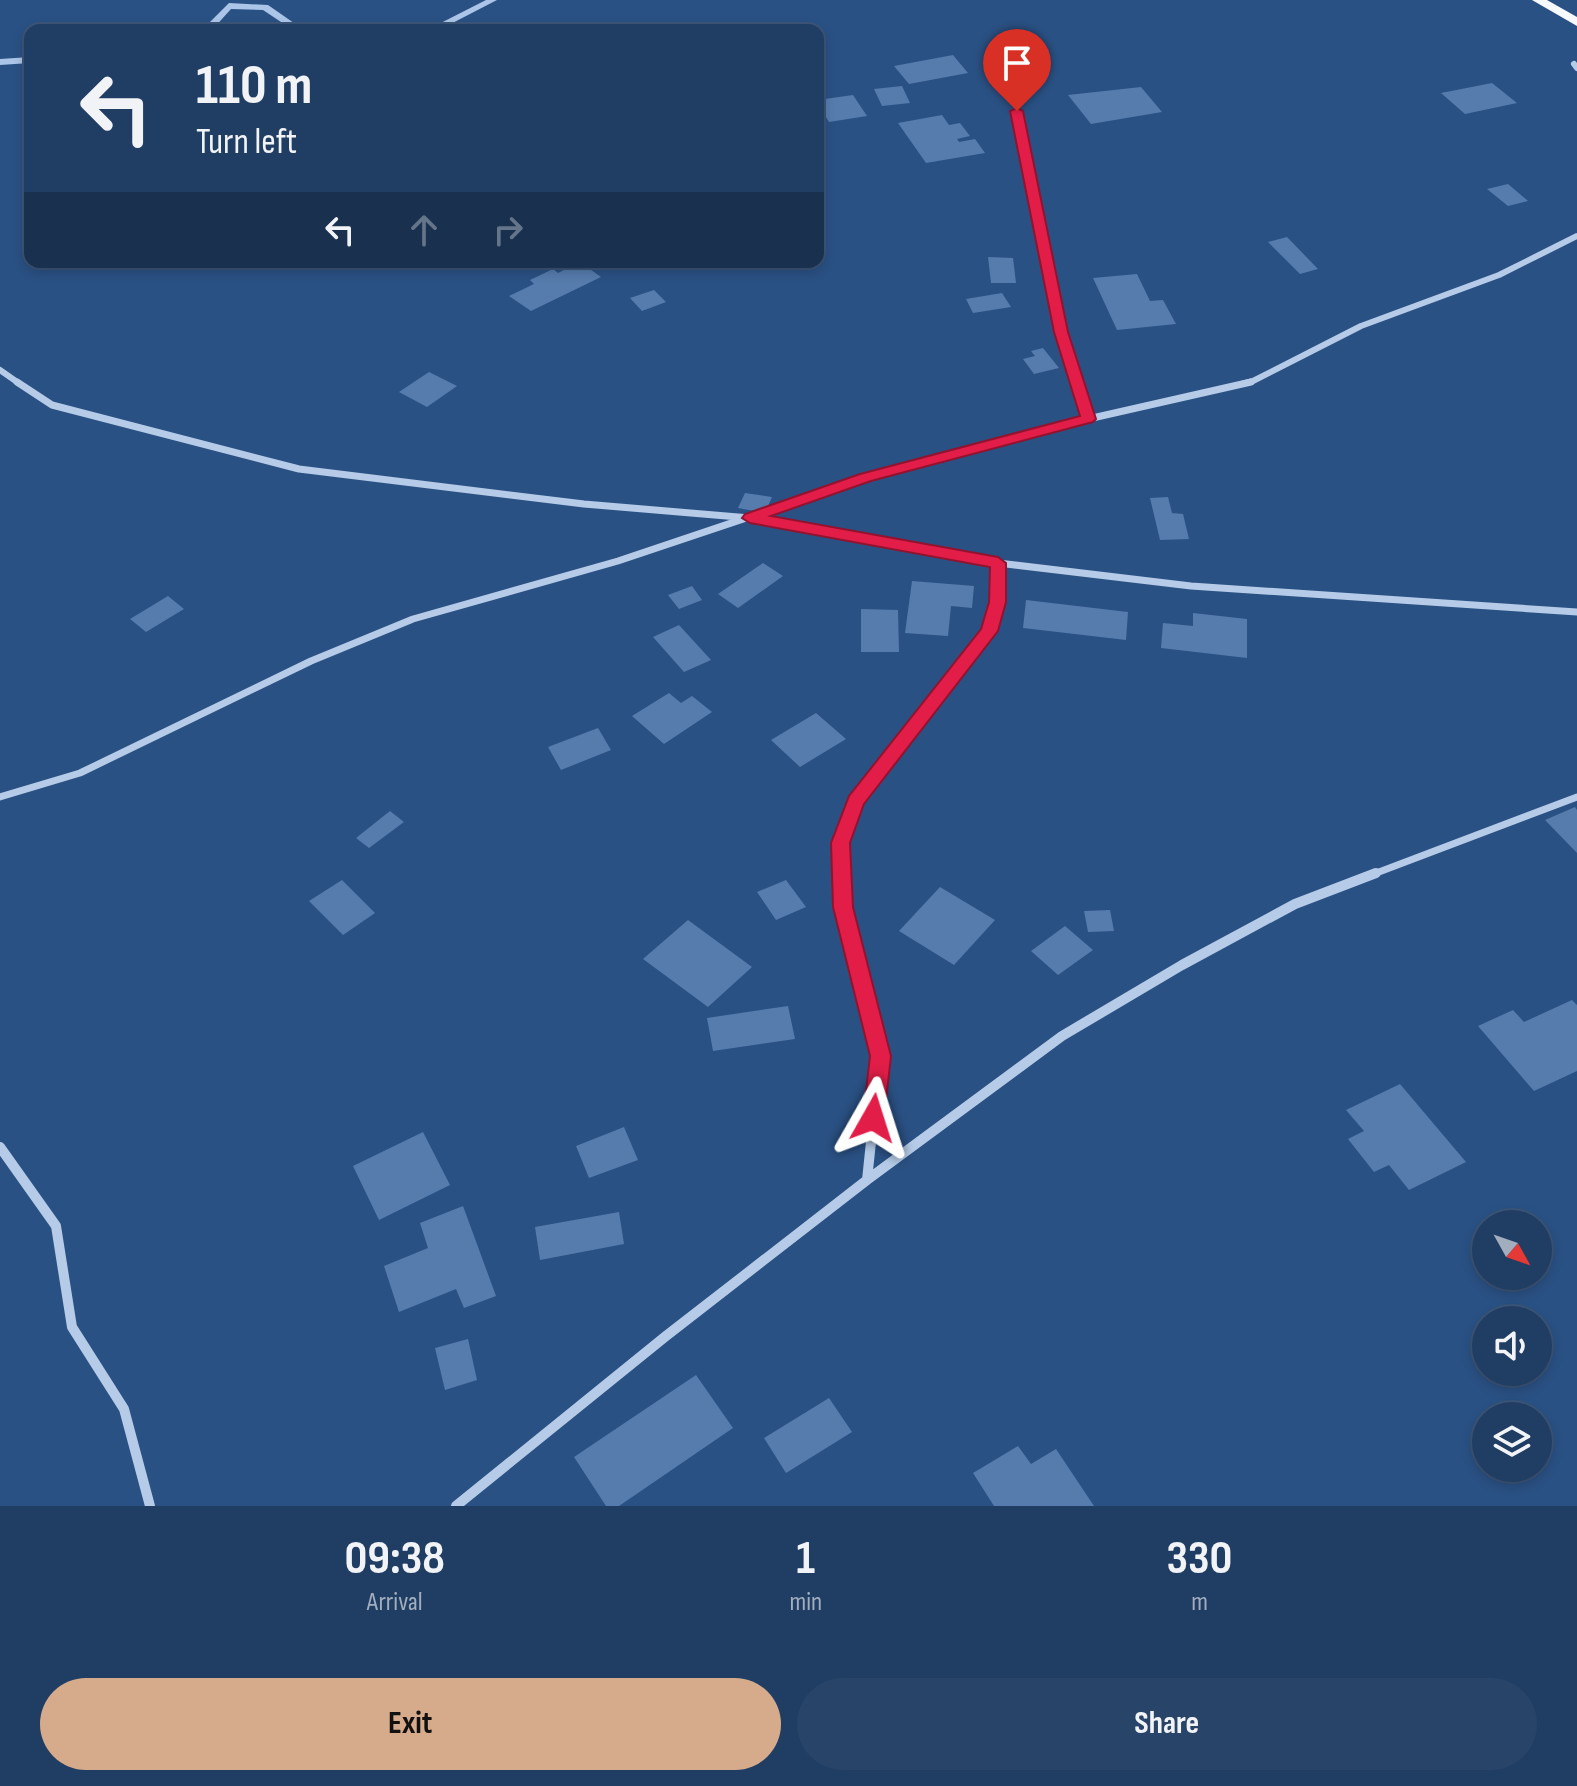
<!DOCTYPE html>
<style>
body{margin:0;font-family:"Sofia Sans Condensed",sans-serif;background:#284469;color:#f1f3f6;height:100vh;display:flex;flex-direction:column;font-size:30px;white-space:nowrap}
*{box-sizing:border-box;margin:0}
p{font-size:26px;color:#a2aebe}
.icon{flex:none;width:44px;height:44px;fill:none;stroke:currentColor;stroke-width:2;stroke-linecap:round;stroke-linejoin:round}
.map{position:relative;height:1506px;overflow:hidden}
.side{display:flex;flex-direction:column;background:#203d63;flex:1}
.side>*{flex:none}
.top-card{position:absolute;left:24px;top:24px;width:800px;height:244px;border-radius:16px;box-shadow:0 4px 12px #0003,0 0 0 2px #3d5678;background:#203d63;color:#f1f3f6;overflow:hidden}
.needle{width:52px;rotate:130deg}
.buttons{position:absolute;left:1472px;top:1210px;display:grid;gap:16px}
.buttons a{display:grid;place-items:center;width:80px;height:80px;border-radius:50%;background:#203d63;box-shadow:0 4px 12px #0003,0 0 0 2px #3d5678;font-size:40px}
.pin{position:absolute;display:grid;place-items:center;width:68px;height:68px;color:#fff;margin:-82px -34px;border-radius:50% 50% 50% 0;rotate:-45deg;box-shadow:0 0 8px #0007}
.pin .icon{rotate:45deg}
.me{position:absolute;width:88px;margin:-44px;rotate:6deg;stroke-linejoin:round;filter:drop-shadow(0 0 6px #0008)}
.turn{display:flex;align-items:center;gap:28px;height:168px;padding:0 40px;font-size:36px}
.turn .icon{width:104px;height:104px;stroke-width:2.5}
.turn b{display:block;font-size:56px;line-height:68px}
.lanes{display:flex;align-items:center;height:76px;padding:0 40px;background:#0003;justify-content:center;gap:40px;direction:ltr}
.lanes .off{opacity:.35}
.eta{display:flex;justify-content:space-evenly;align-items:center;height:136px;text-align:center}
.eta b{font-size:48px;font-weight:700;line-height:56px}
.action{display:flex;gap:16px;margin-top:auto;padding:16px 40px}
.action a{flex:1;height:92px;border-radius:48px;background:#d6ab8b;color:#111;font-size:32px;font-weight:700;line-height:92px;text-align:center}
.action a+a{background:#284469;color:#f1f3f6}
.map>svg:first-child{display:block}
.lines{fill:none;stroke-linecap:round;stroke-linejoin:round}
.stream{fill:#aac5e7;fill-rule:evenodd}
.building{fill:#567cad}
.street-far2{stroke:#b5cbe7;stroke-width:6}
.street-far1{stroke:#b5cbe7;stroke-width:7}
.street{stroke:#b5cbe7;stroke-width:10}
.primary{fill:#f6f9fe;fill-rule:evenodd}
.route{fill:#e11d48;stroke:#92132f;stroke-width:2}
</style>
<div class="map">
<svg width="1577" height="1506" viewBox="0 0 1577 1506">
<rect width="100%" height="100%" fill="#2a5184"/>
<g class="lines">
<path class="stream" d="M486,0H497L439,30H427Z
M229,3L268,5L304,30H293L263,10L231,9L212,30H202Z
M30,57V63L0,65V59Z"/>
</g>
<path class="building" d="M953,55L968,73L909,84L894,66Z
M1492,83L1517,103L1465,114L1441,93Z
M902,86L910,103L882,106L874,89Z
M1141,87L1162,112L1091,124L1068,95Z
M853,95L867,116L829,122L818,104V100Z
M942,115L949,125L960,123L970,136L957,139L959,142L975,139L985,153L926,163L898,123Z
M1508,184L1528,201L1508,206L1487,189Z
M1287,237L1318,269L1300,274L1268,242Z
M988,257L1013,258L1016,283H991Z
M580,262L601,277L531,311L509,296L534,284L530,280L553,269L558,273Z
M1137,274L1150,301L1163,300L1176,324L1117,330L1093,278Z
M654,290L666,302L642,311L630,298Z
M1002,293L1011,307L973,313L966,299Z
M1043,348L1059,368L1034,374L1023,359L1035,356L1031,351Z
M429,372L457,386L427,407L399,392Z
M745,493L772,497L765,513L738,508Z
M1168,497L1172,513L1183,514L1189,539L1160,540L1150,498Z
M763,563L783,576L738,608L718,594Z
M912,581L974,586L972,608L951,606L948,636L905,633Z
M692,586L702,600L679,609L668,595Z
M168,596L184,609L146,632L130,619Z
M1026,600L1128,612L1126,640L1023,628Z
M861,609L898,610L899,652H861Z
M1193,613L1247,619V658L1161,648L1163,623L1193,626Z
M679,625L711,660L684,672L653,637Z
M669,693L681,703L692,696L712,712L664,744L632,716Z
M816,713L846,739L800,767L771,740Z
M598,728L611,750L561,770L548,747Z
M1575,807L1577,810V853L1545,820Z
M390,811L404,822L369,848L356,838Z
M342,880L375,913L343,935L309,901Z
M786,880L806,907L776,920L757,892Z
M940,887L995,920L954,965L899,931Z
M1110,910L1114,931L1088,932L1084,911Z
M688,920L752,967L708,1007L643,959Z
M1065,926L1093,950L1058,975L1031,951Z
M1572,1000L1577,1005V1071L1534,1091L1478,1026L1513,1010L1524,1022Z
M788,1006L795,1039L713,1051L707,1018Z
M1400,1084L1466,1162L1409,1190L1389,1165L1374,1172L1348,1139L1364,1131L1346,1110Z
M624,1127L638,1160L589,1178L576,1146Z
M423,1132L450,1185L379,1220L353,1166Z
M463,1206L496,1296L464,1308L456,1289L399,1312L384,1266L428,1248L420,1223Z
M619,1212L624,1244L540,1260L535,1227Z
M468,1339L477,1380L445,1390L435,1348Z
M696,1375L733,1428L619,1506H606L574,1457Z
M829,1398L852,1432L786,1473L764,1438Z
M1018,1446L1031,1464L1056,1449L1094,1506H994L973,1473Z"/>
<g class="lines">
<path class="street-far2" d="M1574,64L1577,68
M1017,111L1061,332L1077,384
M0,370L20,384
M1242,384L1253,381L1361,326L1499,275L1577,236"/>
<path class="street-far1" d="M17,382L52,405L299,469L584,504L750,518L998,563L1191,586L1577,612
M1076,382L1088,419
M0,797L80,773L311,661L413,619L618,561L865,478L1088,419L1251,382
M842,875L840,843L855,801L989,631L998,602V563
M1371,875L1577,797"/>
<path class="street" d="M841,873L843,907L880,1056L867,1180
M0,1147L56,1226L72,1327L124,1409L150,1506
M456,1506L666,1336L867,1180L1062,1036L1182,965L1295,904L1376,873"/>
<path class="primary" d="M1532,0H1547L1577,17V26Z"/>
</g>
<path class="route" d="M1017,108L1023,111L1068,332L1096,419L1093,422L871,481L771,516L998,557L1006,563V602L998,631L864,804L850,843L853,907L891,1056L884,1118L881,1125L873,1128L866,1125L863,1118L870,1056L833,907L831,843L849,796L981,629L989,602L990,567L750,523L742,518L745,514L860,474L1080,416L1054,332L1010,111Z"/>
</svg>
<div class="buttons">
<a><svg class="needle" viewBox="-14 -14 28 28"><path d="M0-13l5 13h-10z" fill="#e53935"/><path d="M0 13l5-13h-10z" fill="#a2aebe"/></svg></a>
<a><svg class="icon" aria-label="sound" viewBox="0 0 24 24"><path d="M4 9h4l5-4v14l-5-4H4zM17 9q2 3 0 6"/></svg></a>
<a><svg class="icon" aria-label="layers" viewBox="0 0 24 24"><path d="M12 4l9 5-9 5-9-5zM3 14l9 5 9-5"/></svg></a>
</div>
<div class="pin" style="left:1017px;top:111px;background:#d93025"><svg class="icon" aria-label="arrive" viewBox="0 0 24 24"><path d="M6 21V4h12l-3 4 3 4H6"/></svg></div>
<svg class="me" style="left:873px;top:1118px" viewBox="-20 -20 40 40"><path d="M0-17L14 15 0 8-14 15z" fill="#e11d48" stroke="#fff" stroke-width="4"/></svg>
<div class="top-card">
<div class="turn"><svg class="icon" aria-label="left" viewBox="0 0 24 24"><path d="M17 20v-9H6M10 6l-5 5 5 5"/></svg><div><b>110 m</b>Turn left</div></div>
<div class="lanes"><svg class="icon" aria-label="left" viewBox="0 0 24 24"><path d="M17 20v-9H6M10 6l-5 5 5 5"/></svg><svg class="icon off" aria-label="ahead" viewBox="0 0 24 24"><path d="M12 20V5M6 11l6-6 6 6"/></svg><svg class="icon off" aria-label="right" viewBox="0 0 24 24"><path d="M7 20v-9h11M14 6l5 5-5 5"/></svg></div>
</div>
</div>
<section class="side">
<div class="eta">
<div><b>09:38</b><p>Arrival</p></div>
<div><b>1</b><p>min</p></div>
<div><b>330</b><p>m</p></div>
</div>
<div class="action"><a>Exit</a><a>Share</a></div>
</section>
